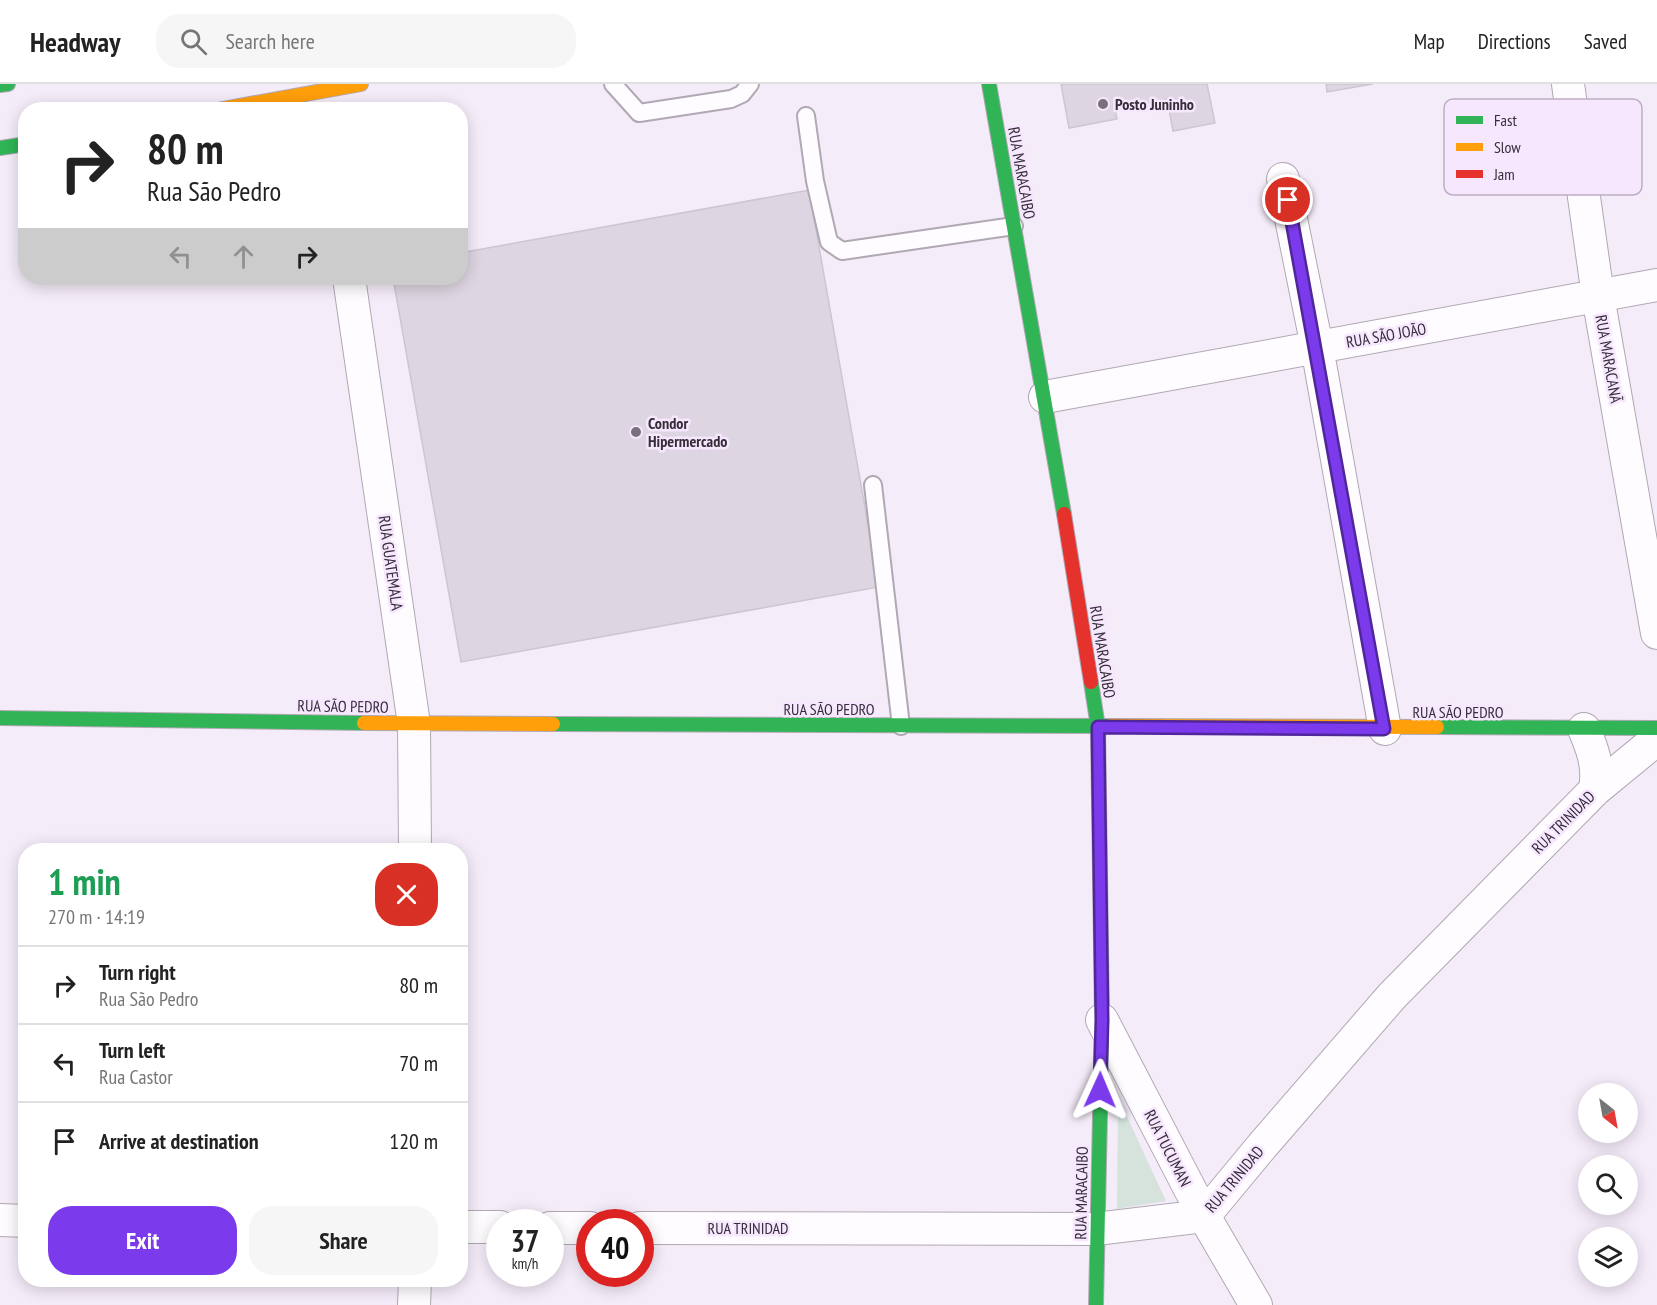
<!DOCTYPE html>
<meta charset="utf-8">
<style>
body{margin:0;font-family:"PT Sans Narrow",sans-serif;background:#f6f6f6;color:#222;height:100vh;display:flex;flex-direction:column;font-size:22px;white-space:nowrap}
*{box-sizing:border-box;margin:0}
p{font-size:20px;color:#767676}
.icon{flex:none;width:33px;height:33px;fill:none;stroke:currentColor;stroke-width:2;stroke-linecap:round;stroke-linejoin:round}
.map{position:relative;flex:1;overflow:hidden}
.panel{position:absolute;left:18px;top:759px;width:450px;height:444px;display:flex;flex-direction:column;background:#fff;border-radius:24px;box-shadow:0 3px 15px #0003}
.panel>*{flex:none}
.banner{position:absolute;left:18px;top:18px;width:450px;height:183px;border-radius:24px;box-shadow:0 3px 15px #0003;background:#fff;color:#222;overflow:hidden}
.needle{width:39px;rotate:149deg}
.tools{position:absolute;left:1578px;top:999px;display:grid;gap:12px}
.tools a{display:grid;place-items:center;width:60px;height:60px;border-radius:50%;background:#fff;box-shadow:0 3px 15px #0003;font-size:30px}
.speed{position:absolute;left:486px;top:1125px;display:flex;gap:12px;font-size:30px;font-weight:700;text-align:center}
.speed>*{display:grid;place-content:center;width:78px;height:78px;border-radius:50%;background:#fff;box-shadow:0 3px 15px #0003;line-height:1}
.speed small{font-size:15px;font-weight:400}
.speed .limit{border:9px solid #d22;background:#fff;color:#111}
.pin{position:absolute;display:grid;place-items:center;width:51px;height:51px;color:#fff;margin:-26px;border:3px solid #fff;border-radius:50%;box-shadow:0 2px 6px #0007}
.me{position:absolute;width:66px;margin:-33px;rotate:1deg;stroke-linejoin:round;filter:drop-shadow(0 0 4px #0008)}
.turn{display:flex;align-items:center;gap:21px;height:126px;padding:0 30px;font-size:27px}
.turn .icon{width:78px;height:78px;stroke-width:2.5}
.turn b{display:block;font-size:42px;line-height:51px}
.lanes{display:flex;align-items:center;height:57px;padding:0 30px;background:#0003;justify-content:center;gap:30px;direction:ltr}
.lanes .off{opacity:.35}
.round{display:grid;place-items:center;flex:none;width:63px;height:63px;border-radius:24px;background:#f6f6f6}
.headline{display:flex;align-items:center;justify-content:space-between;height:102px;padding:0 30px}
h1{font-size:36px;font-weight:700;line-height:45px;color:#1e9e55}
.cta{display:flex;gap:12px;margin-top:auto;padding:12px 30px}
.cta a{flex:1;height:69px;border-radius:24px;background:#7c3aed;color:#fff;font-size:24px;font-weight:700;line-height:69px;text-align:center}
.cta a+a{background:#f6f6f6;color:#222}
ul{padding:0;list-style:none}
li{display:flex;align-items:center;gap:18px;height:78px;padding:0 30px;border-top:2px solid #e0e0e0}
li div{flex:1}
li b{display:block;font-size:22px}
li em{font-style:normal}
header{display:flex;align-items:center;gap:36px;box-sizing:border-box;height:84px;padding:0 30px;background:#fff;border-bottom:2px solid #e0e0e0}
header strong{font-size:28px}
nav{display:flex;gap:33px;margin-inline-start:auto;font-size:21px}
.search{width:420px;height:54px;background:#f6f6f6;display:flex;align-items:center;gap:15px;box-sizing:border-box;padding:0 21px;border-radius:24px;color:#767676;font-size:22px}
.map>svg:first-child{display:block}
.green{fill:#d6e3dd}
.building{fill:#ddd5e1;stroke:#cdc6d1;stroke-width:1.5}
.lines{fill:none;stroke-linecap:round;stroke-linejoin:round}
.lane-casing{stroke:#b0a8b4;stroke-width:20}
.street-casing{stroke:#b0a8b4;stroke-width:34}
.fast-casing{stroke:#b0a8b4;stroke-width:16}
.slow-casing{stroke:#b0a8b4;stroke-width:16}
.jam-casing{stroke:#b0a8b4;stroke-width:16}
.lane{stroke:#fefcfe;stroke-width:16}
.street{stroke:#fefcfe;stroke-width:32}
.fast{stroke:#30b455;stroke-width:14}
.slow{stroke:#ff9f0a;stroke-width:14}
.jam{stroke:#e5322d;stroke-width:14}
.route-casing{stroke:#51269a;stroke-width:15}
.route{stroke:#7c3aed;stroke-width:10}
.poi-dot{fill:#78707c;stroke:#f7e7fe;stroke-width:2}
.labels{text-anchor:middle;stroke-width:5;stroke-linejoin:round;paint-order:stroke}
.poi-label{font-size:16px;font-weight:bold;fill:#352d38;stroke:#f7e7fe;text-anchor:start}
.street-label{font-size:16px;fill:#352d38;stroke:#f7e7fe}
.key{fill:#f7e7fe;stroke:#bdafc3;stroke-width:1.5}
.key-label{font-size:16px;fill:#352d38}
</style>
<header>
<strong>Headway</strong>
<div class="search"><svg class="icon" aria-label="search" viewBox="0 0 24 24"><circle cx="10" cy="10" r="6"/><path d="M15 15l6 6"/></svg>Search here</div>
<nav><a>Map</a><a>Directions</a><a>Saved</a></nav>
</header>
<div class="map">
<svg width="1657" height="1221" viewBox="0 0 1657 1221">
<rect width="100%" height="100%" fill="#f5ecf9"/>
<path class="green" d="M1118,1013L1166,1117L1117,1125Z"/>
<path class="building" d="M1061,0H1207L1215,39L1173,47L1167,15L1115,25L1117,35L1069,44Z
M1326,0H1373L1327,8Z
M809,106L879,503L461,578L393,194H460V169Z"/>
<g class="lines">
<defs>
<path id="lane" d="M613,0L639,29L731,15L742,10L750,0
M806,32L815,97L829,158L842,167L1014,142
M873,401L901,642"/>
<path id="street" d="M1568,0L1598,212L1657,549
M1283,95L1317,263L1385,645
M349,194L414,640L415,766
M1045,313L1657,201
M1584,645C1593,666 1599,682 1595,706
M1102,936L1204,1132L1256,1221
M0,1136L26,1137
M460,1143H500
M550,1144H590
M640,1144L1096,1145L1204,1132L1262,1062L1392,912L1595,706L1657,655
M414,1221L415,1196"/>
<path id="fast" d="M989,0L1064,430
M0,1L8,0
M0,64L26,60
M1091,598L1098,643L1102,936L1096,1221
M0,634L364,639
M553,640L1110,642
M1437,643L1657,644"/>
<path id="slow" d="M217,26L361,0
M364,639L553,640
M1110,642L1437,643"/>
<path id="jam" d="M1064,430L1091,598"/>
</defs>
<use href="#lane" class="lane-casing"/>
<use href="#street" class="street-casing"/>
<use href="#fast" class="fast-casing"/>
<use href="#slow" class="slow-casing"/>
<use href="#jam" class="jam-casing"/>
<use href="#lane" class="lane"/>
<use href="#street" class="street"/>
<use href="#fast" class="fast"/>
<use href="#slow" class="slow"/>
<use href="#jam" class="jam"/>
</g>
<g class="lines">
<defs>
<path id="route" d="M1100,1006L1102,936L1098,643L1384,645L1288,116"/>
</defs>
<use href="#route" class="route-casing"/>
<use href="#route" class="route"/>
</g>
<g class="poi-dot">
<circle cx="1103" cy="20" r="6"/>
<circle cx="636" cy="348" r="6"/>
</g>
<g class="labels">
<g class="poi-label">
<text x="1115" y="26">Posto Juninho</text>
<text x="648" y="345">Condor<tspan x="648" dy="18">Hipermercado</tspan></text>
</g>
<g class="street-label">
<text transform="translate(1022 89) rotate(80)" y="6">RUA MARACAIBO</text>
<text transform="translate(1386 251) rotate(-10)" y="6">RUA SÃO JOÃO</text>
<text transform="translate(1609 275) rotate(80)" y="6">RUA MARACANÃ</text>
<text transform="translate(391 479) rotate(82)" y="6">RUA GUATEMALA</text>
<text transform="translate(1103 568) rotate(81)" y="6">RUA MARACAIBO</text>
<text transform="translate(343 622) rotate(1)" y="6">RUA SÃO PEDRO</text>
<text x="829" y="631">RUA SÃO PEDRO</text>
<text x="1458" y="634">RUA SÃO PEDRO</text>
<text transform="translate(1563 738) rotate(-45)" y="6">RUA TRINIDAD</text>
<text transform="translate(1168 1064) rotate(63)" y="6">RUA TUCUMAN</text>
<text transform="translate(1234 1095) rotate(-50)" y="6">RUA TRINIDAD</text>
<text transform="translate(1081 1109) rotate(-89)" y="6">RUA MARACAIBO</text>
<text x="748" y="1150">RUA TRINIDAD</text>
</g>
</g>
<rect x="1444" y="15" width="198" height="96" rx="9" class="key"/>
<rect x="1456" y="32" width="27" height="8" fill="#30b455"/>
<rect x="1456" y="59" width="27" height="8" fill="#ff9f0a"/>
<rect x="1456" y="86" width="27" height="8" fill="#e5322d"/>
<g class="key-label">
<text x="1494" y="42">Fast</text>
<text x="1494" y="69">Slow</text>
<text x="1494" y="96">Jam</text>
</g>
</svg>
<div class="tools">
<a><svg class="needle" viewBox="-14 -14 28 28"><path d="M0-13l5 13h-10z" fill="#e53935"/><path d="M0 13l5-13h-10z" fill="#767676"/></svg></a>
<a><svg class="icon" aria-label="search" viewBox="0 0 24 24"><circle cx="10" cy="10" r="6"/><path d="M15 15l6 6"/></svg></a>
<a><svg class="icon" aria-label="layers" viewBox="0 0 24 24"><path d="M12 4l9 5-9 5-9-5zM3 14l9 5 9-5"/></svg></a>
</div>
<div class="speed"><div>37<small>km/h</small></div><div class="limit">40</div></div>
<div class="pin" style="left:1288px;top:116px;background:#d93025"><svg class="icon" aria-label="arrive" viewBox="0 0 24 24"><path d="M6 21V4h12l-3 4 3 4H6"/></svg></div>
<svg class="me" style="left:1100px;top:1006px" viewBox="-20 -20 40 40"><path d="M0-17L14 15 0 8-14 15z" fill="#7c3aed" stroke="#fff" stroke-width="4"/></svg>
<div class="banner">
<div class="turn"><svg class="icon" aria-label="right" viewBox="0 0 24 24"><path d="M7 20v-9h11M14 6l5 5-5 5"/></svg><div><b>80 m</b>Rua São Pedro</div></div>
<div class="lanes"><svg class="icon off" aria-label="left" viewBox="0 0 24 24"><path d="M17 20v-9H6M10 6l-5 5 5 5"/></svg><svg class="icon off" aria-label="ahead" viewBox="0 0 24 24"><path d="M12 20V5M6 11l6-6 6 6"/></svg><svg class="icon" aria-label="right" viewBox="0 0 24 24"><path d="M7 20v-9h11M14 6l5 5-5 5"/></svg></div>
</div>
<section class="panel">
<div class="headline"><div><h1>1 min</h1><p>270 m · 14:19</p></div><a class="round" style="background:#d93025;color:#fff"><svg class="icon" aria-label="close" viewBox="0 0 24 24"><path d="M6 6l12 12M18 6L6 18"/></svg></a></div>
<ul>
<li><svg class="icon" aria-label="right" viewBox="0 0 24 24"><path d="M7 20v-9h11M14 6l5 5-5 5"/></svg><div><b>Turn right</b><p>Rua São Pedro</p></div><em>80 m</em></li>
<li><svg class="icon" aria-label="left" viewBox="0 0 24 24"><path d="M17 20v-9H6M10 6l-5 5 5 5"/></svg><div><b>Turn left</b><p>Rua Castor</p></div><em>70 m</em></li>
<li><svg class="icon" aria-label="arrive" viewBox="0 0 24 24"><path d="M6 21V4h12l-3 4 3 4H6"/></svg><div><b>Arrive at destination</b></div><em>120 m</em></li>
</ul>
<div class="cta"><a>Exit</a><a>Share</a></div>
</section>
</div>
